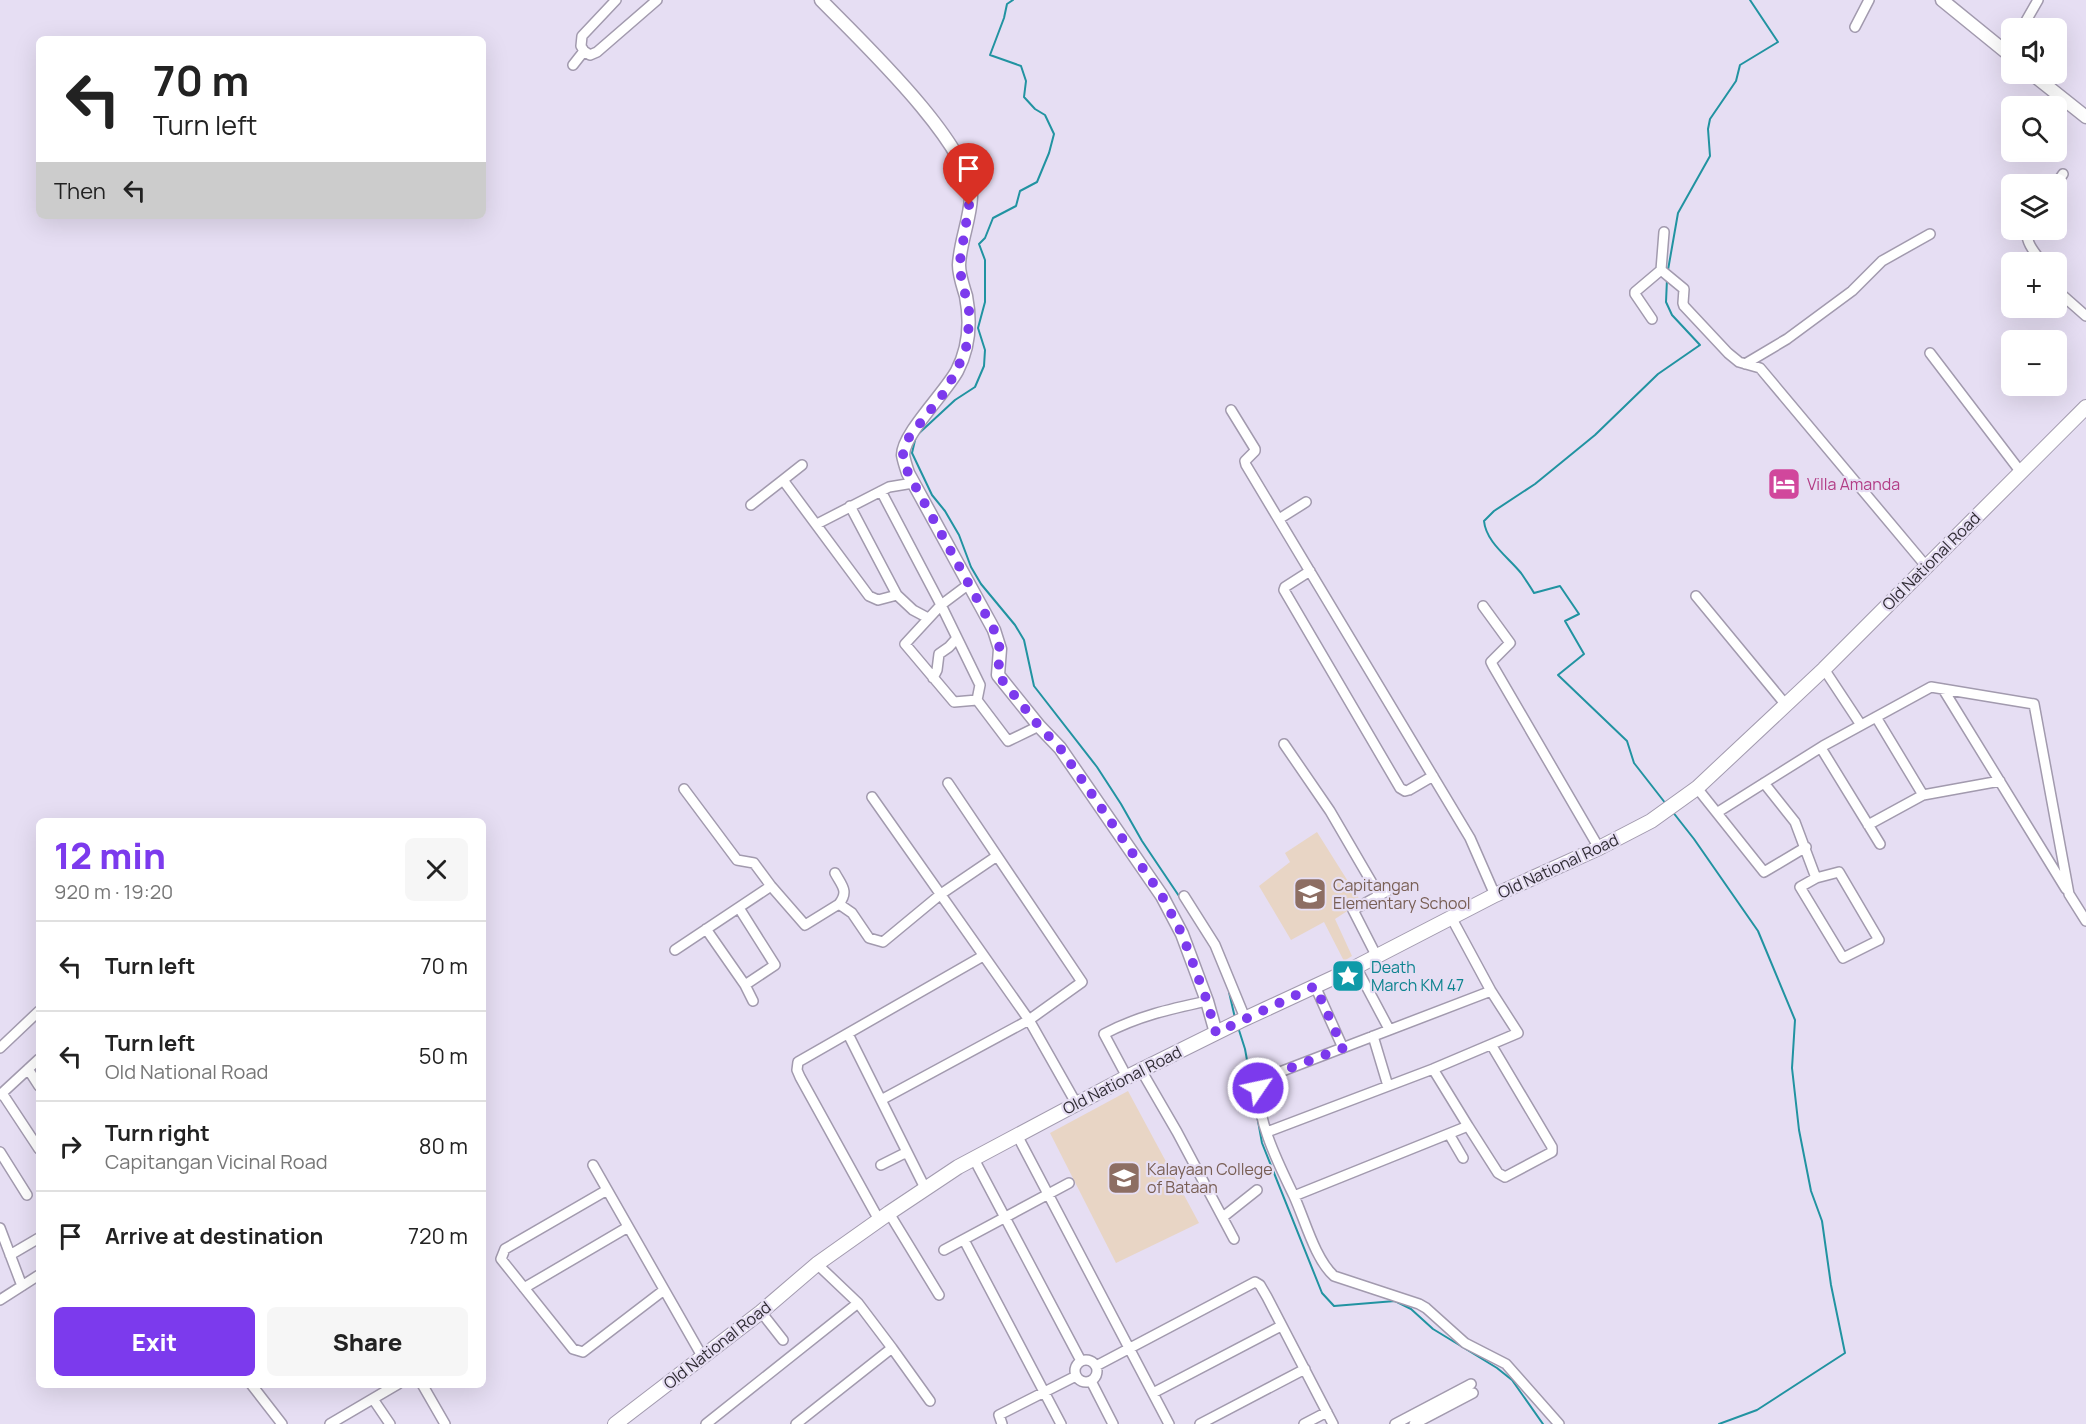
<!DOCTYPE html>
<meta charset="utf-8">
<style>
body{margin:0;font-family:Manrope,sans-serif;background:#f6f6f6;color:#222;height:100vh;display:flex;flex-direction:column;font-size:22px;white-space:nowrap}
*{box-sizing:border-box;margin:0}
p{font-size:20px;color:#767676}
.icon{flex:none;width:33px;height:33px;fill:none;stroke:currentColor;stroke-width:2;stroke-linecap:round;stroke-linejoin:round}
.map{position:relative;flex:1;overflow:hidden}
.drawer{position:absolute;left:36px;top:818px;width:450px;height:570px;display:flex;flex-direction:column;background:#fff;border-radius:9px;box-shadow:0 6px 24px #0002}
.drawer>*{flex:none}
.hud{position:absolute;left:36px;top:36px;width:450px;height:183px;border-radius:9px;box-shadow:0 6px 24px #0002;background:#fff;color:#222;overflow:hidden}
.fabs{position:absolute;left:2001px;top:18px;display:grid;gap:12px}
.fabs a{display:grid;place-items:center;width:66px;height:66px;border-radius:9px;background:#fff;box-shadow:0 6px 24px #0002;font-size:30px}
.pin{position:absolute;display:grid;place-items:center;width:51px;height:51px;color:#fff;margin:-62px -26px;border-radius:50% 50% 50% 0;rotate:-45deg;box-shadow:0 0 6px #0007}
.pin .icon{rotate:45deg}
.me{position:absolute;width:66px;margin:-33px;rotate:56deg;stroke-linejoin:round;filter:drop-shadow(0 0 4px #0008)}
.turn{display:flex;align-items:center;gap:21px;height:126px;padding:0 18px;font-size:27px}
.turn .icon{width:78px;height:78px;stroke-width:2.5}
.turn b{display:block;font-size:42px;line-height:51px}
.then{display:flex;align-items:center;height:57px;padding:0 18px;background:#0003;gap:12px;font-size:22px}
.round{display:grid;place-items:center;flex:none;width:63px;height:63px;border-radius:9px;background:#f6f6f6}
.headline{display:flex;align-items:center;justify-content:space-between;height:102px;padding:0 18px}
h1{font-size:36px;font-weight:800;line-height:45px;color:#7c3aed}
.cta{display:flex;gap:12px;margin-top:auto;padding:12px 18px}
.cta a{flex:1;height:69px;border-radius:9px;background:#7c3aed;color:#fff;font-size:24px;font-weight:800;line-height:69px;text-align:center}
.cta a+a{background:#f6f6f6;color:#222}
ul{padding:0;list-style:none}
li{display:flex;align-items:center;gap:18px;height:90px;padding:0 18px;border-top:2px solid #e0e0e0}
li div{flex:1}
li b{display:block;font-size:22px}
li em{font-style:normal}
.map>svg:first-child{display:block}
.education{fill:#e8d5c5}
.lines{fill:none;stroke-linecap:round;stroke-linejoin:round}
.stream{stroke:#2193a1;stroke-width:2}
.minor-casing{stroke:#a29aae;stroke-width:12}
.tertiary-casing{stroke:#a29aae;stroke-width:15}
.secondary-casing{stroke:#a29aae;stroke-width:16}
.minor{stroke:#fff;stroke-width:9}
.tertiary{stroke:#fff;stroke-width:12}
.secondary{stroke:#fff;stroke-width:14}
.route{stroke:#7c3aed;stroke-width:10;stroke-dasharray:0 18}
.labels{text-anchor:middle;stroke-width:4.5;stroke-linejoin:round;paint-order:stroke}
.hotel-label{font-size:16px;fill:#b23c85;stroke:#e6def3;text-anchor:start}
.street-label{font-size:16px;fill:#2e2a32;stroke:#e6def3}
.education-label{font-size:16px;fill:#785e54;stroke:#e6def3;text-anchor:start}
.culture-label{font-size:16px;fill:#0d838f;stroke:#e6def3;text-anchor:start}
</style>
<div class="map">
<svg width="2086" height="1424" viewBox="0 0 2086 1424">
<rect width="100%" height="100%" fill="#e6def3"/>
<path class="education" d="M1317,832L1361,902L1335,919L1352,956L1344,961L1324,922L1291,940L1259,886L1290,862L1285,853Z
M1128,1091L1199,1223L1116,1263L1050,1133Z"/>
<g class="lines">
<path class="stream" d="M1013,0L1007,4L1004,18L990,55L1021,66L1026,81L1024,97L1035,109L1045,115L1054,134L1049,153L1037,182L1020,191L1016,206L993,218L985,238L979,244L985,260V302L978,328L985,350L984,366L975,387L955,400L916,436L912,453L932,495L945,511L959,535L971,567L981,584L1015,625L1024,640L1034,686L1097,767L1121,804L1142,841L1183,902
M1668,270L1678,213L1710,156L1708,129L1710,119L1736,81L1740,65L1778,42L1750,0
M1666,804L1634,763L1627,741L1558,675L1584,654L1565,621L1579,614L1560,586L1534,593C1530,586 1525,579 1521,573C1508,557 1486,542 1484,521L1494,511L1535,484L1595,435L1658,374L1700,345L1672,315L1666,302L1667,279
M1672,811L1694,839L1758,931L1795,1020L1792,1068L1799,1130L1811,1191L1822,1221L1831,1285L1845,1353L1757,1410L1719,1424
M1229,992L1235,1018
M1238,1027L1245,1049L1262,1143L1322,1293L1334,1306L1395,1301L1411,1309L1433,1329L1497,1368L1512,1380L1543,1424"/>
<defs>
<path id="minor" d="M1855,27L1869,0
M2022,28L2038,0
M584,51L581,46L582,36L616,0
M573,65L584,51L590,55L597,52L657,0
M2056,184L2063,174
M2027,230C2025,242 2035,253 2042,262
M1664,232L1661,270L1684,289L1683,303L1684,306L1728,353L1739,362L1760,368L1926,566
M2056,286L2061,294L2086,316
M1652,319L1635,294V292L1661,270
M1930,353L2020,471
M1745,364L1787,339L1852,291L1882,261L1930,234
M1231,410L1255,449V451L1245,461L1246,465L1470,838L1495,895
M802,465L783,480L869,596L878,600L897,595
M881,491L941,605L980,685L977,700L1008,741L1039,726
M751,505L783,480
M850,506L897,595L913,610L928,618
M1279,519L1306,502
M817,524L889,487L913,483
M1310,571L1285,587L1284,590L1400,788L1405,791L1409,790L1433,776
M969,584L941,605L905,644L954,702L977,700
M1696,596L1786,705
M1483,606L1510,643L1491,662L1493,666L1599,848
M1824,669L1861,725
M933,678L937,670L939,654L949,647L957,638
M1943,689L2066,889
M1876,717L1923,795L2000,781
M1284,744L1330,811L1379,895
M1821,748L1880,844
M1764,783L1795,822L1816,878
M1697,788L1764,872L1806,847
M684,789L737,860L754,863L771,886L805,925L839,904L852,913L869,938L883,942L941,894L997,856
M872,797L1029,1020L1076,1103
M1718,812L1823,746L1931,687L2034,704L2069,894L2086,921
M1868,825L1923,795
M1839,872L1879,940L1843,958L1800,887L1816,878Z
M835,873C842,886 849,891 839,904
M1184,896L1215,945L1245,1018
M739,908L775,965L745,985
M706,929L745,985L753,1001
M675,950L771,886
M1377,957L1353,910L1389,890
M1356,967L1389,1029
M1315,986L1343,1048
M848,1034L925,1188
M1373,1036L1388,1086
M0,1048L39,1011
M28,1069L39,1086
M1433,1069L1468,1126L1294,1196C1279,1165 1255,1118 1259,1083L1264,1078L1491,991
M1141,1070L1177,1132L1234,1239
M1127,1077L1104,1034C1138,1016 1170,1009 1207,1001
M2,1093L39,1149
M0,1095L39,1059
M881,1100L1029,1020L1082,982L948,783
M1468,1126L1498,1173L1505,1177L1552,1152V1147L1492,1046
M1267,1132L1433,1069L1518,1033L1491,991L1451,917
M1449,1134L1463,1158
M1017,1135L1169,1424
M0,1152L27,1195
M974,1159L1081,1361
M593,1165L702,1356
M881,1165L907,1152
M607,1190L505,1249L501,1259L573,1349L583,1352L664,1290
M1294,1196C1305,1220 1315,1259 1334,1276L1419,1304L1426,1308L1465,1343L1506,1364L1559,1424
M889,1213L939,1295
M1223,1217L1257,1190
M879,1220L800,1077L797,1070L798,1062L983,956
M0,1228L22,1286
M964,1240L1061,1424
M944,1250L1069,1183
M10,1255L39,1238
M524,1288L628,1227
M0,1300L39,1275
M761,1312L783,1340
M892,1348L930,1401
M1075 1371a11 11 0 1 1 22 0a11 11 0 1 1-22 0Z
M1096,1366L1255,1282L1260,1285L1267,1297L1333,1424
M1091,1381L1113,1424
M251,1384L282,1424
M422,1384L445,1424
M1153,1393L1281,1326
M373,1399L390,1424
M330,1424L398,1384
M706,1424L858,1303
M796,1424L892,1348L858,1303L817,1264
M1002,1424L999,1415L1076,1376
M1200,1424L1305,1369
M1304,1424L1327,1412
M1395,1424L1471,1384
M1414,1424L1473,1393"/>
<path id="tertiary" d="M821,0C857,37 973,146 971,197C970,220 960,242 959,265C959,275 963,286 966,296C971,322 969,348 957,371C945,393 903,434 903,455C904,461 906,467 908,473L994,630L1000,649L998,675L1039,726L1060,748L1162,896L1182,934L1207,1001L1216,1033
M1942,0L2012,57
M2032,74L2086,117"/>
<path id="secondary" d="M615,1424L761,1312L817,1264L889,1213L958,1167L1127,1077L1240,1021L1350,970L1495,895L1599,848L1651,821L1697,788L1824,669L2086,407"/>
</defs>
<use href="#minor" class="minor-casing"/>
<use href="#tertiary" class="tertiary-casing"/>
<use href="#secondary" class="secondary-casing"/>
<use href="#minor" class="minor"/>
<use href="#tertiary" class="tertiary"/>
<use href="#secondary" class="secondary"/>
</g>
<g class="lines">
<path class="route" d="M969,205L959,267L969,311L968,342L957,370L943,394L907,440L903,454L908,473L994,630L1000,649L998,675L1039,726L1060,748L1162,896L1182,934L1207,1001L1216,1033L1315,986L1343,1048L1264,1078L1259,1083L1258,1088"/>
</g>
<defs>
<symbol id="hotel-square" viewBox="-11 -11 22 22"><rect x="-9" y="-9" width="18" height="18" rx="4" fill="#d1479c" stroke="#e6def3"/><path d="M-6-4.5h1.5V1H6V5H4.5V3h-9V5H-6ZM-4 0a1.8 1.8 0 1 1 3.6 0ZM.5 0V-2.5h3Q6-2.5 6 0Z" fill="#fff"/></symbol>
<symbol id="school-square" viewBox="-11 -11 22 22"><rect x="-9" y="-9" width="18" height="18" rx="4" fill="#8d6e63" stroke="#e6def3"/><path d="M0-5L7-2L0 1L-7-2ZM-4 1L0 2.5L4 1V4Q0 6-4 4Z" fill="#fff"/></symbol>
<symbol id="sight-square" viewBox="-11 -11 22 22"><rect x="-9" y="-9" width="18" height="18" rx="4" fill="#0f9aa8" stroke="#e6def3"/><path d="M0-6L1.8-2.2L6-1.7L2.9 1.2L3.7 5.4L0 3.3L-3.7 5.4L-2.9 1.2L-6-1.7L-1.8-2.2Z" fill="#fff"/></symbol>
<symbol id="university-square" viewBox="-11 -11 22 22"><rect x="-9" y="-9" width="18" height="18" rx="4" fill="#8d6e63" stroke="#e6def3"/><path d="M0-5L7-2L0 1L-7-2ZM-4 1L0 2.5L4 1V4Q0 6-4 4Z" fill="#fff"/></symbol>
</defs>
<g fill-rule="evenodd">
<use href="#hotel-square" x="1765" y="465" width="38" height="38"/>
<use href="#school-square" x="1291" y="875" width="38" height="38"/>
<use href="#sight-square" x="1329" y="957" width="38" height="38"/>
<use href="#university-square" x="1105" y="1159" width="38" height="38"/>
</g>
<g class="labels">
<g class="hotel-label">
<text x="1807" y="490">Villa Amanda</text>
</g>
<g class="street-label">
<text transform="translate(1931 561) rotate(-45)" y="6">Old National Road</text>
<text transform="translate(1558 866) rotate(-25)" y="6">Old National Road</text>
<text transform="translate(1122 1080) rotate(-27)" y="6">Old National Road</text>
<text transform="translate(717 1345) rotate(-38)" y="6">Old National Road</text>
</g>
<g class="education-label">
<text x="1333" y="891">Capitangan<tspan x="1333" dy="18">Elementary School</tspan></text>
<text x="1147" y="1175">Kalayaan College<tspan x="1147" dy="18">of Bataan</tspan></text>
</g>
<g class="culture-label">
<text x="1371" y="973">Death<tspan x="1371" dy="18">March KM 47</tspan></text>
</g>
</g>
</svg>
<div class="fabs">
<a><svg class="icon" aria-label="sound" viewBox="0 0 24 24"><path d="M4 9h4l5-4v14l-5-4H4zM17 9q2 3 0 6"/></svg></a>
<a><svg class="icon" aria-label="search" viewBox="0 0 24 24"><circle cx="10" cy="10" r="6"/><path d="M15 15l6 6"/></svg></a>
<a><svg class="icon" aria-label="layers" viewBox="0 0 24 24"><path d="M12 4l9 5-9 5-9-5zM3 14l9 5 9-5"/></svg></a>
<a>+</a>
<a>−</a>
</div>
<div class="pin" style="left:969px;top:205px;background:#d93025"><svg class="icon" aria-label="arrive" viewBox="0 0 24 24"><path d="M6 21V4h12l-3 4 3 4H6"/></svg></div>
<svg class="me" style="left:1258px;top:1088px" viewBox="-20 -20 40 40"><circle r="17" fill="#7c3aed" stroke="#fff" stroke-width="3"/><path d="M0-11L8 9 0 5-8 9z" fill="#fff"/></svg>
<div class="hud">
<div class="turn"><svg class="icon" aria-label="left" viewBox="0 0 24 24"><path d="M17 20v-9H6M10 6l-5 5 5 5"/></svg><div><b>70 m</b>Turn left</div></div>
<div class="then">Then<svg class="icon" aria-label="left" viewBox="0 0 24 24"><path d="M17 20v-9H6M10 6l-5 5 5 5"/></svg></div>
</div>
<section class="drawer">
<div class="headline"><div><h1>12 min</h1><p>920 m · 19:20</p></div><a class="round"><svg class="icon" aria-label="close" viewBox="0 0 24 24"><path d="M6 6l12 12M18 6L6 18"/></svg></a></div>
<ul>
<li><svg class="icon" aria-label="left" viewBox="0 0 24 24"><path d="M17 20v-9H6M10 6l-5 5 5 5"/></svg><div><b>Turn left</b></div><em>70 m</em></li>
<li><svg class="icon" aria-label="left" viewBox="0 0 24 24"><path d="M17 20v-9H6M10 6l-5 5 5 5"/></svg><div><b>Turn left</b><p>Old National Road</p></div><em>50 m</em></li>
<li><svg class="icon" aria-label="right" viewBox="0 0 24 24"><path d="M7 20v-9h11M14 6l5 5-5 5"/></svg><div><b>Turn right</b><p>Capitangan Vicinal Road</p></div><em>80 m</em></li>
<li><svg class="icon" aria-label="arrive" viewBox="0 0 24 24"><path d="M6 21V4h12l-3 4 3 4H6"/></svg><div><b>Arrive at destination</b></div><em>720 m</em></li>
</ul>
<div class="cta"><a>Exit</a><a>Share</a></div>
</section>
</div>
